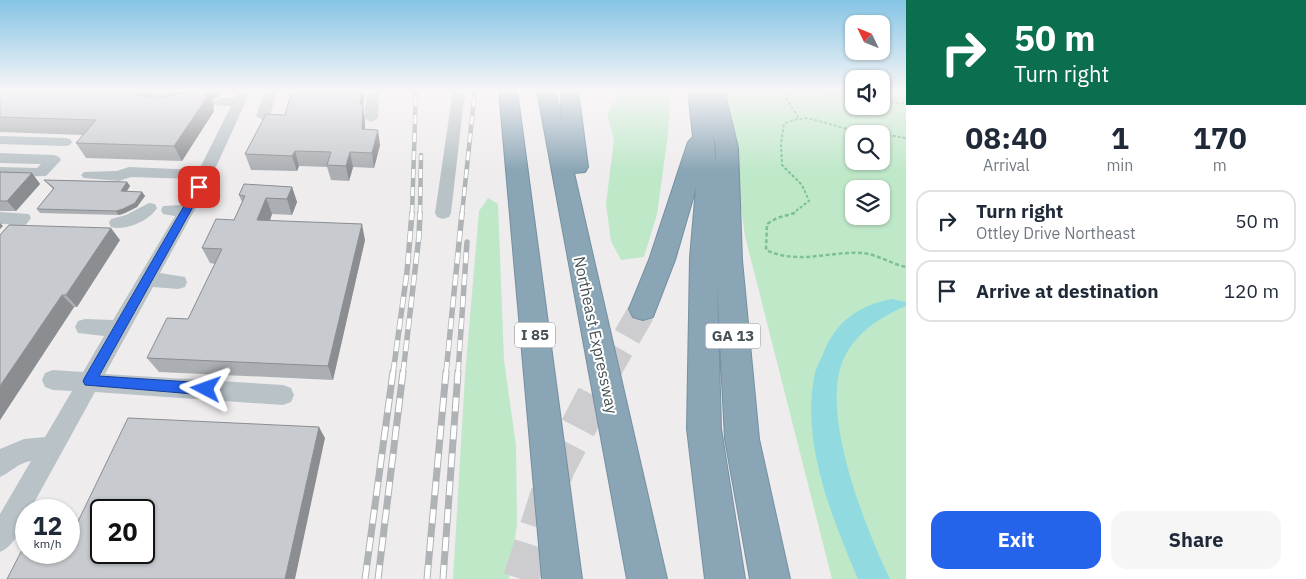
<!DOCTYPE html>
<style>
body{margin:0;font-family:"IBM Plex Sans",sans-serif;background:#f6f6f7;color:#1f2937;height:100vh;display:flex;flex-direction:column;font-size:19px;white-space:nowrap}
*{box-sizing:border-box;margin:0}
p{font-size:16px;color:#747a83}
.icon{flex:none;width:28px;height:28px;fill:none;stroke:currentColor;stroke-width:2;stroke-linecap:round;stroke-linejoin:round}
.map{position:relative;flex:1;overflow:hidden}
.sheet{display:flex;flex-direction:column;background:#fff;width:400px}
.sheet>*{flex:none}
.hud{background:#0b6e4f;color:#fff;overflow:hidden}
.needle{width:32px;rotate:313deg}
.fabs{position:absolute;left:845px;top:15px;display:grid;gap:10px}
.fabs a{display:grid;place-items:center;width:45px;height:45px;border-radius:10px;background:#fff;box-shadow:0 1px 4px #0004;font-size:25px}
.speed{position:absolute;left:15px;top:499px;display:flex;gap:10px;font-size:25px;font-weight:700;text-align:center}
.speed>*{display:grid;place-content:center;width:65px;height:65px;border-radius:50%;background:#fff;box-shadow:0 1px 4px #0004;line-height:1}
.speed small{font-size:12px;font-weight:400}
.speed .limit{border:2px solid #111;border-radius:8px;background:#fff;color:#111}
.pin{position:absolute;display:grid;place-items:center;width:42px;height:42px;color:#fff;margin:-21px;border-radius:10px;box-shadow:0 2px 8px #0006}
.me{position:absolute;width:55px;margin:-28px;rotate:274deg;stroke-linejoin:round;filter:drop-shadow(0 0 4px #0008)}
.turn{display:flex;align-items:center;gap:18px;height:105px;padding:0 25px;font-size:22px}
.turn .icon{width:65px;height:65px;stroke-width:2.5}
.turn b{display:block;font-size:35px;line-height:42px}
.eta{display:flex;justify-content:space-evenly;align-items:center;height:85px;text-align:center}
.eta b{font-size:30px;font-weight:700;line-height:35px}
.primary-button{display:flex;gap:10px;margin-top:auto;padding:10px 25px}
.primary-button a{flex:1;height:58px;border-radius:15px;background:#2563eb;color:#fff;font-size:20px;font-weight:700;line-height:58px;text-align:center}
.primary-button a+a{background:#f6f6f7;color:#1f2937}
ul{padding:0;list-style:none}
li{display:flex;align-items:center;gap:15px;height:62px;margin:0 10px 8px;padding:0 15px;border:2px solid #e0e1e3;border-radius:15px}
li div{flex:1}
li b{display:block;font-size:19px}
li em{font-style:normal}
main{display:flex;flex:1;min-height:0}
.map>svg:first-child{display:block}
.green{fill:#bfe8c9;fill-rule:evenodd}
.water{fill:#91dbe0}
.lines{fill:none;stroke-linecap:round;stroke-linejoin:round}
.highway-tunnel-far1{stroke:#cdcdcf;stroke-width:28;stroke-dasharray:28 14;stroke-linecap:butt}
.highway-tunnel{stroke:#cdcdcf;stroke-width:36;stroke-dasharray:36 18;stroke-linecap:butt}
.highway-casing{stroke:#7590a1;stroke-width:2}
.path-far1{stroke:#7cc195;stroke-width:2;stroke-dasharray:3 2;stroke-linecap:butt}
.path{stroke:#7cc195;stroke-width:2.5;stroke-dasharray:4 2.5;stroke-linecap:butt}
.minor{fill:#b9c3c7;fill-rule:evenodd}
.highway{fill:#8aa5b5;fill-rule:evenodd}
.rail-far2-casing{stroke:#afb3b6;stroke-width:4.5}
.rail-far1-casing{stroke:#afb3b6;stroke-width:5.5}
.rail-casing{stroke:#afb3b6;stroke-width:7}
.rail-far2{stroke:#fff;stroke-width:3;stroke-dasharray:9;stroke-linecap:butt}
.rail-far1{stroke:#fff;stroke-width:4;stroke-dasharray:11;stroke-linecap:butt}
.rail{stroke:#fff;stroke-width:5;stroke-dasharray:14;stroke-linecap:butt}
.wall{fill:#abaeb2}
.shaded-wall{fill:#8b8d91}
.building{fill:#c7cacf;stroke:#8b8d91;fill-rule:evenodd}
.route{fill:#2563eb;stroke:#184099}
.labels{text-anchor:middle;stroke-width:4;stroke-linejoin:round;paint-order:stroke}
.shield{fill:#fff;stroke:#7e8689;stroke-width:1}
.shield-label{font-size:15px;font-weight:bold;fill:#475257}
.street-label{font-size:16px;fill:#475257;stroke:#fff}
</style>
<main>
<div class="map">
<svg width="906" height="579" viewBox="0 0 906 579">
<rect width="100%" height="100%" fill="#efeced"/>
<path class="green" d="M617,90H671L668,134L657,214L644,257L621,260L611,241L606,204L614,140L607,114L620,94Z
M724,90H854V106H881V90H906V579H832L745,236ZM854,134H881V161H854ZM854,189H881V216H854Z
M488,198L498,204L504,360L516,446L517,524L509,579H453L465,375L479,211Z"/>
<path class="water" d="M892,299L906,302V306C881,317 858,331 845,356C817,409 866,529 890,579H858C832,518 800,441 815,373C817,366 821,359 824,352C835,322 861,304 892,299Z"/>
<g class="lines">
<path class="highway-tunnel-far1" d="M606,373L643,309"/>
<path class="highway-tunnel" d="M521,579L557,468L607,372"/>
<defs>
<path id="highway" d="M499,90H517L582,579H542Z
M537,90H555L562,120L560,90H578L588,167L585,172L574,173L667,579H627Z
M688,90H724L738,148L742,260L759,439L790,579H750L725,439L717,283L721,429L745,579H705L687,429L690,258L696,188L675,260L653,317L643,320L633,317L629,309L649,260L688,142L693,137ZM713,132L716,148V164Z"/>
</defs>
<use href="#highway" class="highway-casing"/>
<path class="path-far1" d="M787,90L784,92C785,99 795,111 799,119
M799,90L854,97
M881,101L906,104
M792,214L809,201L802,185L782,165L781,144L784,124L793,120L808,118L844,128L906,138"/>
<path class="path" d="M795,213L777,218L767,224L766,250C798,265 829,251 862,253C877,254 891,264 906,267"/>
<path class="minor" d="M239,90H251L205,191L160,273L185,277L187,282L185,287L178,289L153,287L105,374L283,385L291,388L294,395L291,402L283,405L95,392L30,510H26C26,525 13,547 0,552V514L31,461C18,463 11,472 0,477V449L24,439L45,437L72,391L53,390L45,387L42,380L45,373L53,370L83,372L104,336L78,333L75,327L78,321L85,319L113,320L175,216L163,214L161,210L163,206L181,205L195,179L131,177L119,181L84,178L81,175L84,172L117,171L129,167L199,170L231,106H219L212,102L219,98H235Z
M265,90H277L270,116L263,120L256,116Z
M367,90H379L378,118L371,122L364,118Z
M453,90H465L451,213L449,217L443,219L437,217L435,213Z
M0,136L65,138L70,139L72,142L70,145L65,146L0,144Z
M0,153L54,155L59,157L61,160L46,176L0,177V167L37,168L41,164L0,163Z
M149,203L155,204L157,208C149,221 126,231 111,227L109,223L111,219L126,215Z
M0,212L29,214L31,218L6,251L0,253V235L9,224H0Z"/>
<use href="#highway" class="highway"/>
<defs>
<path id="rail-far2" d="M412,214L416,90
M420,214L421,155
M462,214L475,90"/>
<path id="rail-far1" d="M393,373L407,272L412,213
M403,373L419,236L420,213
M446,373L462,213
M458,373L467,242"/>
<path id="rail" d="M365,579L393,372
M378,579L403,372
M427,579L446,372
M443,579L458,372"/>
</defs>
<use href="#rail-far2" class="rail-far2-casing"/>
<use href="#rail-far1" class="rail-far1-casing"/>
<use href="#rail" class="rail-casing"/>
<use href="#rail-far2" class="rail-far2"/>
<use href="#rail-far1" class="rail-far1"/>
<use href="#rail" class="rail"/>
</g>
<path class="wall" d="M0,90H224L220,96L212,100L214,105L213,108L214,111L182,161L86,158L76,143L83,135L0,132Z
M363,108L365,121V129L380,145L374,168L353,167L349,181L331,180L327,167L299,166L297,171L251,170L245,154L285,115Z
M0,172L32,173L40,184L16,211H0Z
M44,180L127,182L130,186L127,191L142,192L145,196L137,207L125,213L119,215L40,213L37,209L53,189Z
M292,187L297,202L292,215L272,214L270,221L365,240L333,380L159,372L147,358L188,319L215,264L210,263L202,248L234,220L242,202L239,195Z
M9,225L120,240L77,307H74L0,420Z"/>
<path class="shaded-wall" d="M133,90H145L150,100L141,105Z
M167,90H182L185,97L172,101Z
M206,90H224L220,96L212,100L214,105L213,108L214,111L182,161L174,146L204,95Z
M361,90H365L363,108L365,121L364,145L362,129L360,103Z
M378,130L380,145L374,168L372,153Z
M295,151L299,166L297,171L292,156Z
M350,152L353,167L349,181L346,166Z
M32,173L40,184L16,211L7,201Z
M127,182L130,186L124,195L121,191Z
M292,187L297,202L292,215L287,199Z
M142,192L145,196L137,207L125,213L119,215L116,211Z
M266,198L272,214L264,236L257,220Z
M0,223L3,226L0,229Z
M362,224L365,240L333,380L328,366Z
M111,228L120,240L77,307L66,295Z
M62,295L74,307L0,420V386Z
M319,427L325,438L295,579H285Z"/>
<path class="building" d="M0,90H133L138,95L145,97L160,98L183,93L185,90H208L204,95L208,96L174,146L76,143L96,120L0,117Z
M292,90H361L360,103L363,106L362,129L378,130L372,153L350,152L346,166L327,165L331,152L295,151L292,156L245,154L266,114L285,115Z
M0,172L32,173L7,201H0Z
M44,180L127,182L121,191L142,192L135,203L123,209L116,211L37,209L54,188Z
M244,184L292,187L287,199L266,198L257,220L362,224L328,366L147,358L167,318L188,319L222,249L202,248L216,219L234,220L245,196L239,195Z
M9,225L111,228L66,295H62L0,386V235Z
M128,418L319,427L285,579H7L22,550L26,551V552H69V540ZM101,510H144V552H101Z"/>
<linearGradient id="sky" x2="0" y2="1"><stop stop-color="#85c4e5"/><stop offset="0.53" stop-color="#f8f6f7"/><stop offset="1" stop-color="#f8f6f7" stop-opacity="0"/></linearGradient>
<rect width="906" height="171" fill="url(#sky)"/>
<path class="route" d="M199,184L204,187L99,376L206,383L211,385L212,389L211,393L206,395L85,385L83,381L85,377L195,187Z"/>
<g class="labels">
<g class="shield">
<rect x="515" y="322.5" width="40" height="25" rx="4"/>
<rect x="705.5" y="323.5" width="55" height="25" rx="4"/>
</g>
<g class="shield-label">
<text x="535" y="340">I 85</text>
<text x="733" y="341">GA 13</text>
</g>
<g class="street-label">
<text transform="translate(596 335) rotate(78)" y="6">Northeast Expressway</text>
</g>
</g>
</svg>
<div class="fabs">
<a><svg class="needle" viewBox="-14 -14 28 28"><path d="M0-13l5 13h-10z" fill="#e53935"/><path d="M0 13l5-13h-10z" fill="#747a83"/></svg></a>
<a><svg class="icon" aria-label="sound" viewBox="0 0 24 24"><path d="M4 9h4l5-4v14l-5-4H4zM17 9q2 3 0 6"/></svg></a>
<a><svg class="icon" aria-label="search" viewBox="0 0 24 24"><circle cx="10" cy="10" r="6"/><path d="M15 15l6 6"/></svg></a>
<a><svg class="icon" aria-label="layers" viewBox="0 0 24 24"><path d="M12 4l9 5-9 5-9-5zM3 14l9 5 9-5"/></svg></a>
</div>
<div class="speed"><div>12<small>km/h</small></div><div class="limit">20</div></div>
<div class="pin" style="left:199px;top:187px;background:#d93025"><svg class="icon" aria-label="arrive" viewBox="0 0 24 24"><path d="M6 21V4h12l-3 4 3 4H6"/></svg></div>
<svg class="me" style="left:206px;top:389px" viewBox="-20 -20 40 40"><path d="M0-17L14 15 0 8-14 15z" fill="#2563eb" stroke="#fff" stroke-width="4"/></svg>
</div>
<section class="sheet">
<div class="hud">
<div class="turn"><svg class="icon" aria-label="right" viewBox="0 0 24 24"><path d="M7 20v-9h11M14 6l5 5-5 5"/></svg><div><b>50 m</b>Turn right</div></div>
</div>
<div class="eta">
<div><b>08:40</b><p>Arrival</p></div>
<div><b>1</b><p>min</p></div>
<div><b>170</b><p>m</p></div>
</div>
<ul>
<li><svg class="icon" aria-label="right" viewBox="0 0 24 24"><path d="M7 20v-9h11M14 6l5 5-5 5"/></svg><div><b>Turn right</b><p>Ottley Drive Northeast</p></div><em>50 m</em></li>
<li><svg class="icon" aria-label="arrive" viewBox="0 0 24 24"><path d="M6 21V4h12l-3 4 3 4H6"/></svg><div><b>Arrive at destination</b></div><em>120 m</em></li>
</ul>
<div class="primary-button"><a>Exit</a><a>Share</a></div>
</section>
</main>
